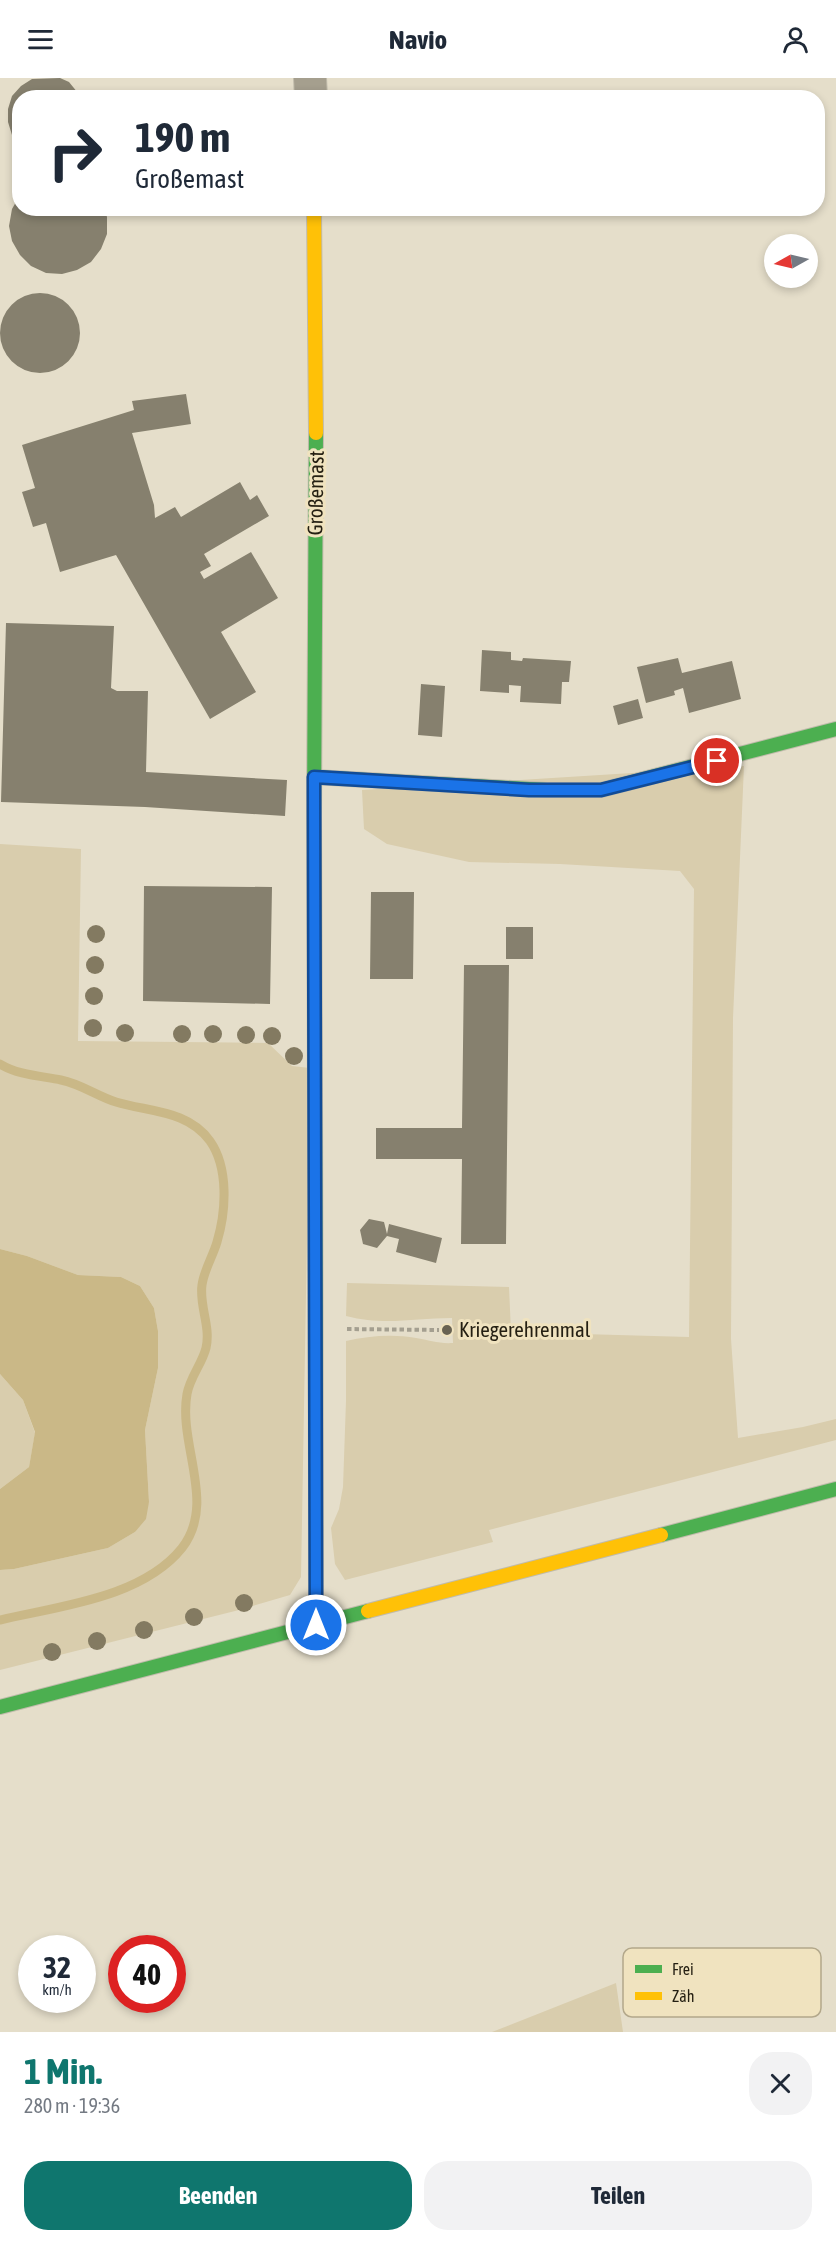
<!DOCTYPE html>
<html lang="de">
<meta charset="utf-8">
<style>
body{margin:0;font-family:"Asap Condensed",sans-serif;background:#f2f2f3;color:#1f2937;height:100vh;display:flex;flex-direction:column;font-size:22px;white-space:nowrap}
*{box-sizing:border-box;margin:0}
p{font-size:20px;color:#747a83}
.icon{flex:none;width:33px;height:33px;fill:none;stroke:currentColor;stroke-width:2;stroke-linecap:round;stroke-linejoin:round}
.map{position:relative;height:1954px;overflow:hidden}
.drawer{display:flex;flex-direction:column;background:#fff;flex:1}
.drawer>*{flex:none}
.top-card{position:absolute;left:12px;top:12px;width:813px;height:126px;border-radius:24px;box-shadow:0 3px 9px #0003;background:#fff;color:#1f2937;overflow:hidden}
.needle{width:39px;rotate:262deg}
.controls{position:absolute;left:764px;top:156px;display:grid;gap:12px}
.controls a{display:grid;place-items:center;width:54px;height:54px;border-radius:50%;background:#fff;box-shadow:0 3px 9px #0003;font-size:30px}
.speed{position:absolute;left:18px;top:1857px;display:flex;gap:12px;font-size:30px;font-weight:700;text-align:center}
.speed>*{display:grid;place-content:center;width:78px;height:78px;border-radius:50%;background:#fff;box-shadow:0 3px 9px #0003;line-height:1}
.speed small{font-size:15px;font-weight:400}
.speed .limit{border:9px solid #d22;background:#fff;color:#111}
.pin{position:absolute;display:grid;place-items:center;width:51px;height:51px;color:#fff;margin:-26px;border:3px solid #fff;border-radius:50%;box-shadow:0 2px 6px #0007}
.me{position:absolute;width:66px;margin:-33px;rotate:0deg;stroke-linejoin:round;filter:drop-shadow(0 0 4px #0008)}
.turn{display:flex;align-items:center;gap:21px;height:126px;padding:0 24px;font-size:27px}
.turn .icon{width:78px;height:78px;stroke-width:2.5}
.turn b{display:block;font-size:42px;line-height:51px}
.round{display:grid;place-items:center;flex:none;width:63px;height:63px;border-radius:24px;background:#f2f2f3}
.overview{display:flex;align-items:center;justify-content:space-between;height:102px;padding:0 24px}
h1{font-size:36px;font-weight:700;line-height:45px;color:#0f766e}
.primary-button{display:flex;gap:12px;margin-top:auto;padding:12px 24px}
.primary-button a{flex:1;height:69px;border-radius:24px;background:#0f766e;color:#fff;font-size:24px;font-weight:700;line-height:69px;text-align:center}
.primary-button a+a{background:#f2f2f3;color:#1f2937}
header{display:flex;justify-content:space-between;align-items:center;height:78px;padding:0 24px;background:#fff;font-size:27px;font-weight:700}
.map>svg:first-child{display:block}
.green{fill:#d9cdad}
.water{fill:#cab887}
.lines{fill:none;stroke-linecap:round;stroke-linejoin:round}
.stream{stroke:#cab887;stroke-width:9}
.building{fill:#86806e}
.street-casing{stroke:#c0bbab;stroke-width:34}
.fast-casing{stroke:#c0bbab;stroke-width:16}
.slow-casing{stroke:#c0bbab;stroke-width:16}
.path{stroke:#a49f90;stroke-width:4;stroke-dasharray:4.5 3;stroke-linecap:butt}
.street{stroke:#a59f8e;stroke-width:32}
.fast{stroke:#4caf50;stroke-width:14}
.slow{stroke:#ffc107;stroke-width:14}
.tree{fill:#837a61}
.route-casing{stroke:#114b97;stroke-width:15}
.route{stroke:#1a73e8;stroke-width:10}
.poi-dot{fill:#686252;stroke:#f0e3bf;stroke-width:2}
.labels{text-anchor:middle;stroke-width:6;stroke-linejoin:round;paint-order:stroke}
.street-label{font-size:21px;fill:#241f12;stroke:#f0e3bf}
.poi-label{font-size:21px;fill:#241f12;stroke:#f0e3bf;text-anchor:start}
.key{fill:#f0e3bf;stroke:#b3a88b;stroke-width:1.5}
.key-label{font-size:16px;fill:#241f12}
</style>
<header><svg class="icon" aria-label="menu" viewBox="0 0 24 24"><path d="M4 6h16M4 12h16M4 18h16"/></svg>Navio<svg class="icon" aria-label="person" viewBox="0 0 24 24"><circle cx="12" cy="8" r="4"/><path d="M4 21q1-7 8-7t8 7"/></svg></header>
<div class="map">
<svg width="836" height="1954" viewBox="0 0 836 1954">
<rect width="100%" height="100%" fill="#e5deca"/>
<path class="green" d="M744,688L733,940L731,1261L738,1360L803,1349L836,1341V1362L489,1452L493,1464L345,1502L335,1486L331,1450L339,1431L343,1409L346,1323V1263C368,1258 393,1256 416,1260C429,1262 439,1266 453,1265L452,1240C414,1240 385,1248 346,1238L347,1205L509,1209L511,1254L689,1259L694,811L680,793L560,786L469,784L387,766L364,751L362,712Z
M0,766L81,771L78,963L268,965L292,988L310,990L301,1499L290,1517L239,1532L0,1592V1492L14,1491L108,1470L135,1454L149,1424L145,1352L158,1290V1253L154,1230L140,1208L121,1199L78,1197L27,1178L0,1171Z
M0,1296L23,1322L35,1355L29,1389L0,1411Z
M616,1905L623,1954H492Z"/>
<path class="water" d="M0,1171L27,1178L78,1197L121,1199L140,1208L154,1230L158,1253V1290L145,1352L149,1424L146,1441L135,1454L108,1470L14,1491L0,1492V1411L29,1389L35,1354L23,1322L0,1296Z"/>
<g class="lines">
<path class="stream" d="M0,986C18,997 41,998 61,1002C81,1006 97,1018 116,1024C149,1034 188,1032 210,1063C229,1090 226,1134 217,1164C213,1178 204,1192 202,1207C199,1228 211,1248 206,1270C202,1286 190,1299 187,1316C178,1367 217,1425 182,1470C142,1520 59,1528 0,1542"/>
</g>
<path class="building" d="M60,0L69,4L82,20H20V65L12,57L8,44V31L12,18L21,8L32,1Z
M20,117V130H104L107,139V156L101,171L91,184L77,192L62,196L46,195L31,188L20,177L12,163L9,148L12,131Z
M0 255a40 40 0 1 1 80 0a40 40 0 1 1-80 0Z
M186,316L191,346L132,355L154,427L155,440L175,429L181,439L240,404L250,422L257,417L269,438L204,476L211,488L200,494L204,501L251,474L278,520L221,554L256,614L210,641L116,477L60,494L46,445L33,449L22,414L35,410L22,367L134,332L132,323Z
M6,545L114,548L111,610L117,613H148L146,694L287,702L285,738L145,729L1,724Z
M482,572L511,574V582L522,583L523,580L571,583L569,604H562L561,626L520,624L521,608L509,607V615L480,613Z
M678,580L682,595L732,583L741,621L689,635L683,610L674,613L675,617L646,625L637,589Z
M421,606L445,608L442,659L418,657Z
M638,621L643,640L618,647L613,628Z
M144,808L272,809L270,926L143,923Z
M371,814H414L413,901H370Z
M506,849H533V881H506Z
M464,887H509L506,1166H461L462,1081H376V1050H462Z
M369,1141L384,1144L387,1156L389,1146L442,1160L436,1185L396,1174L399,1161L387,1158L377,1170L363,1166L360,1152Z"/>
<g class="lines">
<defs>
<path id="street" d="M310,0L311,20"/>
<path id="fast" d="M314,699L547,712H601L836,651
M314,737L316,355
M315,1018L316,1396
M661,1457L836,1411
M0,1629L368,1533"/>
<path id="slow" d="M314,130L316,355
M314,737L315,1018
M316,1396V1547
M368,1533L661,1457"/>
</defs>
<use href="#street" class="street-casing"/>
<use href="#fast" class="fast-casing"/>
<use href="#slow" class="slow-casing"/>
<path class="path" d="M347,1251L439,1252"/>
<use href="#street" class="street"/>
<use href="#fast" class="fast"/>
<use href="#slow" class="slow"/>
</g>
<g class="tree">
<circle cx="96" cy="856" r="9"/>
<circle cx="95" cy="887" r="9"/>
<circle cx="94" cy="918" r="9"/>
<circle cx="93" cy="950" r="9"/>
<circle cx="125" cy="955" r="9"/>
<circle cx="182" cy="956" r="9"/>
<circle cx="213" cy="956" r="9"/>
<circle cx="246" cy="957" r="9"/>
<circle cx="272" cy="958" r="9"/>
<circle cx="294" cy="978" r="9"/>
<circle cx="244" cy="1525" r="9"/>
<circle cx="194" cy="1539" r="9"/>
<circle cx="144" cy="1552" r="9"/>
<circle cx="97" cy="1563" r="9"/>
<circle cx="52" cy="1574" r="9"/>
</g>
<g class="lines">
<defs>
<path id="route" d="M316,1547L314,699L529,712H601L717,683"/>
</defs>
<use href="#route" class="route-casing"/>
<use href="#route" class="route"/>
</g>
<circle class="poi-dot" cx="447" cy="1252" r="6"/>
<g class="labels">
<g class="street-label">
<text transform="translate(316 415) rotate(-89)" y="7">Großemast</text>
</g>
<g class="poi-label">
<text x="459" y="1259">Kriegerehrenmal</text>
</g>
</g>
<rect x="623" y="1870" width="198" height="69" rx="9" class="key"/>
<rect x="635" y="1887" width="27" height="8" fill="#4caf50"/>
<rect x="635" y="1914" width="27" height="8" fill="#ffc107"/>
<g class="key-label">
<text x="672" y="1897">Frei</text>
<text x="672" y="1924">Zäh</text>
</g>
</svg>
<div class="controls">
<a><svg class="needle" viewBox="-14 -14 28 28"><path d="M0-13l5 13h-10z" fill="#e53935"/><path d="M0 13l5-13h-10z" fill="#747a83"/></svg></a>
</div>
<div class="speed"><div>32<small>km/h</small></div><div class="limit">40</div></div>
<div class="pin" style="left:717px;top:683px;background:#d93025"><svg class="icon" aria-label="arrive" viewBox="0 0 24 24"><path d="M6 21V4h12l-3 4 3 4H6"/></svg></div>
<svg class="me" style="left:316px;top:1547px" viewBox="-20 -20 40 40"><circle r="17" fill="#1a73e8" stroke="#fff" stroke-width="3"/><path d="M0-11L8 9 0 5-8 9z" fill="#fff"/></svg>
<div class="top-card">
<div class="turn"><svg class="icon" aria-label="right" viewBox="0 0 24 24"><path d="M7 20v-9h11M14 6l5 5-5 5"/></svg><div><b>190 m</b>Großemast</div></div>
</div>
</div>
<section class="drawer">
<div class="overview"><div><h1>1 Min.</h1><p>280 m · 19:36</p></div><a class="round"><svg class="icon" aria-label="close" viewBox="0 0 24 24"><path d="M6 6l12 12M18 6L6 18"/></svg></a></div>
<div class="primary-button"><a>Beenden</a><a>Teilen</a></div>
</section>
